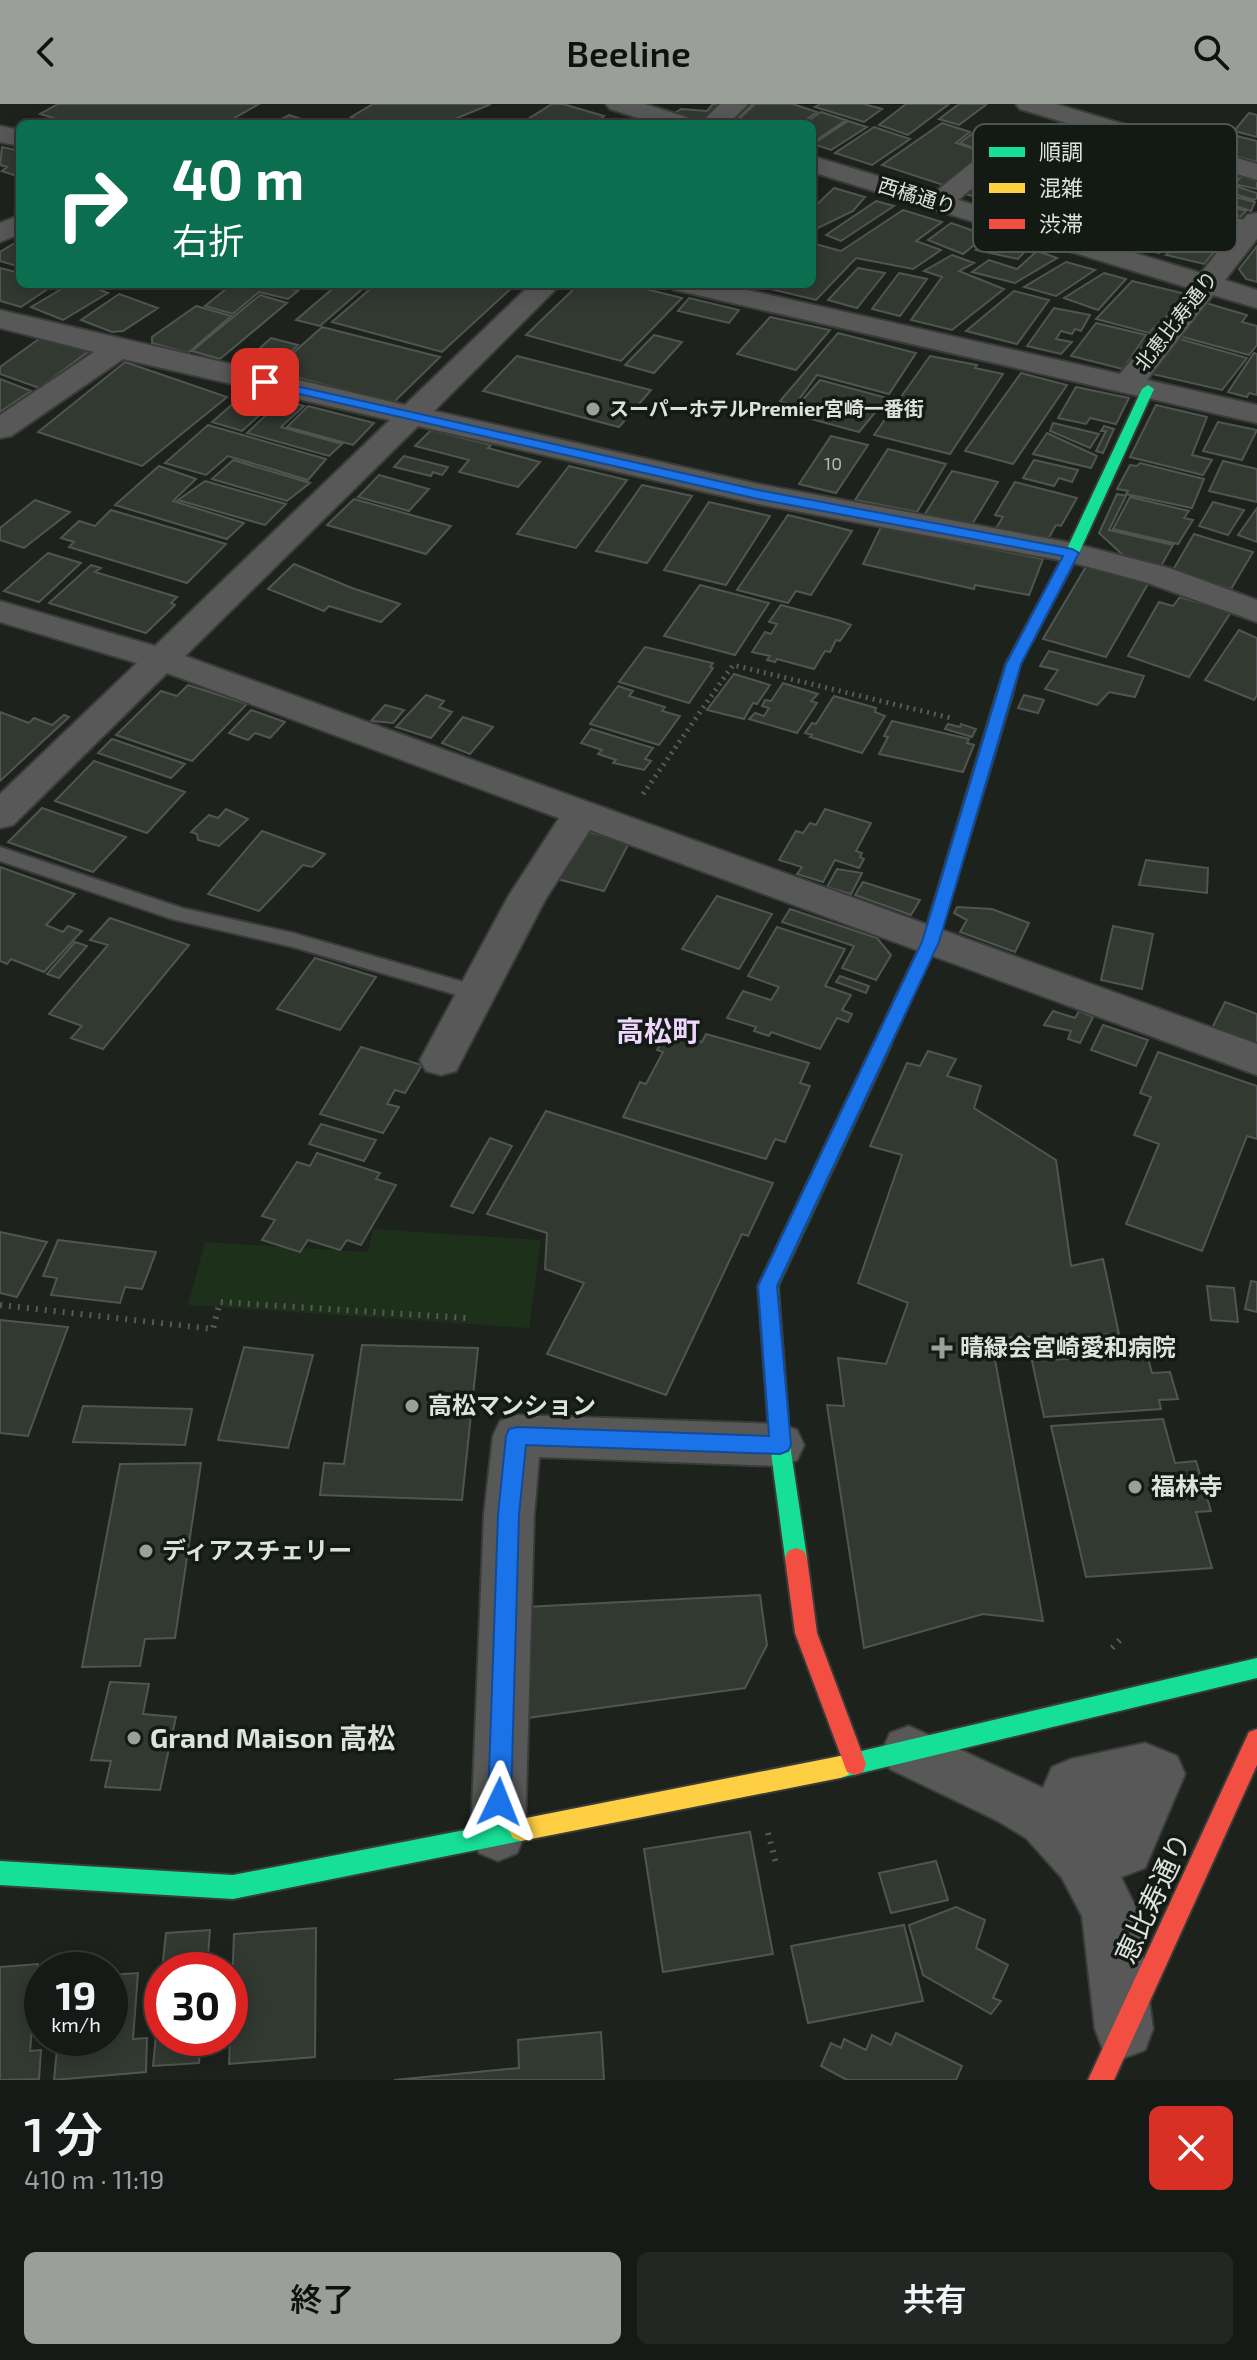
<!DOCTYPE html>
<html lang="ja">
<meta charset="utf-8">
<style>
body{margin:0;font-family:"Exo 2","Noto Sans JP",sans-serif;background:#232723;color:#f1f3f6;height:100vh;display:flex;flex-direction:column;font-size:30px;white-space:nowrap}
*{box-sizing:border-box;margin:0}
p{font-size:26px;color:#9ea1a1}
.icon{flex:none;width:44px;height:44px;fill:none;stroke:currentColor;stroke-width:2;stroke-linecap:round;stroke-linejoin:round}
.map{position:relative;height:1976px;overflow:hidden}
.panel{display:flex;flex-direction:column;background:#161a16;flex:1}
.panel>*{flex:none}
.guide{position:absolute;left:16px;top:16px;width:800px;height:168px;border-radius:12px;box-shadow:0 4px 20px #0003,0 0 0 2px #353835;background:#0b6e4f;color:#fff;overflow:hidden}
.speed{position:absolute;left:24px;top:1848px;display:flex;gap:16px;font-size:40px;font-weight:700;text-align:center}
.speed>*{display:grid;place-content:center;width:104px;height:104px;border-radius:50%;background:#161a16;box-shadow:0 4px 20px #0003,0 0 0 2px #353835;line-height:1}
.speed small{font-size:20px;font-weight:400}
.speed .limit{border:12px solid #d22;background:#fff;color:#111}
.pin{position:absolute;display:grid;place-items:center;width:68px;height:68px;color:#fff;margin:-34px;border-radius:16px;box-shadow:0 4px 12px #0006}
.me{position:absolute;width:88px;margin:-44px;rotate:2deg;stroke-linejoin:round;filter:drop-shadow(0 0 6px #0008)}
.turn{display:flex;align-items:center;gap:28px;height:168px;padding:0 24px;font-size:36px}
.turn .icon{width:104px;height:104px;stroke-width:2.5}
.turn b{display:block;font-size:56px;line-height:68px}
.round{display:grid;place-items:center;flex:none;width:84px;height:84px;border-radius:12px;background:#232723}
.summary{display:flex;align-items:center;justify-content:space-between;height:136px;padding:0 24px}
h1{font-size:48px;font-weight:600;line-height:60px}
.action{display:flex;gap:16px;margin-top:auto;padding:16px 24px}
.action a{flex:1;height:92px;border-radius:12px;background:#9a9f99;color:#111;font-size:32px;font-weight:600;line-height:92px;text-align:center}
.action a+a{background:#232723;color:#f1f3f6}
header{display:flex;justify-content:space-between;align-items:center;height:104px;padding:0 24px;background:#9a9f99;color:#111;font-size:36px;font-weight:600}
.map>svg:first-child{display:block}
.green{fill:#1c301a}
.building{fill:#313931;stroke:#515551;stroke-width:2}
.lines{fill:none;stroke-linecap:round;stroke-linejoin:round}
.lane-casing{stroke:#393c39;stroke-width:4}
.street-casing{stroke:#393c39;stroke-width:4}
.fast-casing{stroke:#393c39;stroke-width:4}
.slow-casing{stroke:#393c39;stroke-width:4}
.jam-casing{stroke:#393c39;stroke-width:4}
.path-far1{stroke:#595959;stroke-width:5;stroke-dasharray:2 5;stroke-linecap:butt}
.path{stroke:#595959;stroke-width:6;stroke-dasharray:2 7;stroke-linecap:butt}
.lane{fill:#585859;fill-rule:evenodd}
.street{fill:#585859;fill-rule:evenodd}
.fast{fill:#16e098;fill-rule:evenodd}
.slow{fill:#ffcf43;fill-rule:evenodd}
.jam{fill:#f24e42;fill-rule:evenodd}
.route{fill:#1a73e8;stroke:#114b97;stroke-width:2}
.poi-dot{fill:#9a9f99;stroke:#131a13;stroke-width:3}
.labels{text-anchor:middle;stroke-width:7;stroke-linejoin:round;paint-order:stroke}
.far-number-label{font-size:18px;fill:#b2b8b1}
.far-street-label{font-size:20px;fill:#dde2dc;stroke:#131a13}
.far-poi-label{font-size:20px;font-weight:bold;fill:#dde2dc;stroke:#131a13;text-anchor:start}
.poi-label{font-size:24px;font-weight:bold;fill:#dde2dc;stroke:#131a13;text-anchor:start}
.quarter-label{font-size:28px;font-weight:bold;fill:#eed6ff;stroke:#131a13}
.near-poi-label{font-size:28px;font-weight:bold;fill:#dde2dc;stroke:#131a13;text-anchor:start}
.near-street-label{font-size:28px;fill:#dde2dc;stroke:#131a13}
.key{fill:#131a13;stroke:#50564f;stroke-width:2}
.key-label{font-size:22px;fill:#dde2dc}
</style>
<header><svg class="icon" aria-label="back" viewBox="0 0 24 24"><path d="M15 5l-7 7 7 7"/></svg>Beeline<svg class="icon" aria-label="search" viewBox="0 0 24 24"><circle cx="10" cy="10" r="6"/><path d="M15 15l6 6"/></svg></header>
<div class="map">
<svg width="1257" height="1976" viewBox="0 0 1257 1976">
<rect width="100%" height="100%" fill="#1d221d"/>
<path class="green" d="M373,1125L541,1136L529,1224L188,1201L205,1138L368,1148Z"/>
<path class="building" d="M58,0H259L224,20H73L40,10Z
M373,0H491L443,20H352L359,16L351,13Z
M552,0H563L604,12L594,20H520Z
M713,0H753L736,17L738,20H658L681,5L707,7Z
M755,0H793L817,8L799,20H741L739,15Z
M820,0H864L882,5L864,18L815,3Z
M906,0H949L908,31L879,21Z
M959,0H987L959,21L939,15Z
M821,8L846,16L812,39V20H803Z
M1249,9L1257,11V33L1234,27Z
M289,11L304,16L297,20H272Z
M848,17L867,23L831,46L813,40Z
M942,19L970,28L956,39L986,49L943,81L882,61Z
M874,23L910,35L872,61L835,49Z
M973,29L997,35L983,48L960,39Z
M1225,29L1257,37V58L1209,45Z
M2,43L20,47V73L2,67L7,63L0,61Z
M1219,65L1238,71L1222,86L1204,80Z
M1242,72L1257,76V85L1234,80Z
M983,76L997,80L980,94L965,90Z
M1232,81L1257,89V94L1254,96L1225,87Z
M834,84L865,93L853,107L812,127V105Z
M1206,85L1221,89L1214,97L1246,107L1240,113L1195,98Z
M1224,90L1255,98L1251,107L1220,97Z
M876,97L894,102L841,137L826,131Z
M903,106L942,118L916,137L941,146L913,165L856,154L816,196L750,180H812V139L841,147Z
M951,119L986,131L963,150L928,136Z
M1158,128L1176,132L1159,149L1142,144Z
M992,132L1028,144L1018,155L976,146Z
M1181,135L1216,145L1204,160L1166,151Z
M13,140L20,142V163L0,157V148Z
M1257,142V178L1246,175L1239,165Z
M1037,147L1057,154L1015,179L972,168L989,156L1017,165Z
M952,151L974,159L959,167L1004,185L952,226L911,216L942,173L924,167Z
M1066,158L1095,166L1056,192L1024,183Z
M0,164L20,169V180H55L21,203L0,197Z
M858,164L885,169L857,204L828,196Z
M899,169L927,175L900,212L872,205Z
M1104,169L1126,175L1098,206L1064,194Z
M1132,177L1186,190L1149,229L1096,215Z
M70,180H85L108,189L63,216L31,203Z
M232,180H273L298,187L288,195L259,188L233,210L205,202Z
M338,180H368L320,222L296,216Z
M376,180H516L442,248L332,218Z
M579,180H626L682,194L621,257L526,231Z
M1014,187L1049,196L1017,240L966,227Z
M119,190L158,204L123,227L112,228L81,216Z
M260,191L287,199L220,255L192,247Z
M689,194L739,206L729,219L678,207Z
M1206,199L1247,211L1242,218L1257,222V241L1249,251L1179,232Z
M196,202L231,212L188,249L152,239V233Z
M1054,204L1090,211L1081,227L1075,225L1072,230L1061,227L1056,235L1072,238L1061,250L1027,242Z
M770,213L830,226L796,266L737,250Z
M1096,219L1146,231L1123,265L1071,252Z
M322,223L440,253L393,299L273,267Z
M838,229L916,249L889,290L817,271L794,302L780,297Z
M654,231L682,238L654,269L625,261Z
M43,232L89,247L39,284L0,270V263Z
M271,234L298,241L267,270L240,262Z
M1180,235L1247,254L1222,286L1152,270Z
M1254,249L1257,250V291L1249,289L1247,293L1228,288Z
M517,252L651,286L619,323L483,287Z
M930,252L977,261L975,264L1003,270L950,350L874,331Z
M125,258L227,293L142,362L38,328Z
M1021,269L1067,281L1013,360L965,347Z
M0,275L31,287L0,308Z
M820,276L887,294L859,328L800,312L803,308L794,306Z
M1076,283L1129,294L1116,320L1090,314L1086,320L1058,314Z
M244,290L274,298L242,327L212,318Z
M282,296L304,302L281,323L342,340L329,352L247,329Z
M1156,301L1207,313L1192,351L1212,356L1203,371L1130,353Z
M308,302L374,319L353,341L287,323Z
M1218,318L1257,326L1242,356L1203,347Z
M1053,319L1099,330L1090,344L1050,327Z
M208,321L326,355L308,376L228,352L206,371L165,359Z
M1104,322L1114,325L1103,349L1096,347L1106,327H1101Z
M431,326L491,341L488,344L540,358L518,383L459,368L469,356L415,342Z
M1047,329L1097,352L1091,364L1033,350Z
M831,332L868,341L836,389L799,380Z
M888,345L946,360L917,408L855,396Z
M404,352L448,363L442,371L433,368L431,372L394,363Z
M233,356L310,379L287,397L212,375Z
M1034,356L1078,366L1072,378L1059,374L1054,382L1023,374Z
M1223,357L1257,365V398L1209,387Z
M1140,359L1204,375L1192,404L1126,390L1128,387L1117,385L1130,361L1137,362Z
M159,362L196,375L173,397L244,419L227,435L115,401Z
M569,362L627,376L576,444L517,430Z
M952,367L998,378L971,422L925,410Z
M379,371L429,385L409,407L358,393Z
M205,377L286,400L265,421L178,396Z
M1015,378L1077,394L1061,422L1056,421L1047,437L996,424L1003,413L995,411Z
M642,381L692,392L647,459L596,447Z
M1117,390L1126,392L1109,426L1173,441L1161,462L1123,451L1099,429Z
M1130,393L1189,407L1184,414L1193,416L1178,440L1113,425Z
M354,395L451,422L426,450L327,421Z
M35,396L70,408L24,444L0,436V424Z
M709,398L770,412L726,481L664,466Z
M1213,398L1244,406L1228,431L1199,422Z
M1257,404V438L1238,431Z
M111,406L226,440L187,479L69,443L74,438L61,434L79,417L95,422Z
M788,411L852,427L811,491L796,487L788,499L737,486Z
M881,423L1043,455L1029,491L975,481L974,485L863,460Z
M1194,430L1253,448L1231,485L1173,466Z
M48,449L81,459L39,498L4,487Z
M294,460L352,484L400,500L381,518L329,502L324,507L268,485Z
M91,461L101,464L95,468L177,493L171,499L175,501L146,529L49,499Z
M1087,461L1149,478L1106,553L1043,535Z
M700,481L769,499L735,551L664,532Z
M1180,493L1231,508L1189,573L1128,552L1159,498L1173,502Z
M781,501L841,517L851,521L840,537L836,536L830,548L825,547L814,565L777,555L775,558L767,556L770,552L752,548L765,528L771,530L777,520L769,518Z
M1239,526L1257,534V591L1254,596L1205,576Z
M645,543L713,559L710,563L713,564L689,599L619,578Z
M1049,547L1144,572L1135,593L1109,588L1097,601L1045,585L1058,566L1040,562Z
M734,570L770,581L757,600L753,599L744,615L707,606Z
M783,579L818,590L811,597L817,599L797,629L749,615L755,609L764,612L769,604L762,602L765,596L771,597Z
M188,581L247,600L192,657L116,631L161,587L177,592Z
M618,582L633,587L629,592L665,603L662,607L680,612L659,641L590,620Z
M426,591L444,597L439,603L452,608L431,634L396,623Z
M1024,591L1044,596L1038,609L1018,604Z
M834,592L876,604L875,608L885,612L862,649L810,633L812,631L805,629L812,619L816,620Z
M385,601L404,606L393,619L371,617Z
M251,606L285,618L270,634L255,629L248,636L229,629Z
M0,608L29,619L34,614L52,621L64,611L69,613L0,677Z
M463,613L493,623L470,650L442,639Z
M892,617L969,635L967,639L974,641L963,668L879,650L888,633L884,632Z
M948,620L960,623L961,620L976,625L972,633L945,625Z
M591,625L653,644L645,655L651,657L644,666L613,659L616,656L598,650L602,646L581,639Z
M112,635L185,660L171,674L98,649Z
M94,657L185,688L147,729L55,697Z
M42,704L126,733L93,768L8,738Z
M226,705L248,715L219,742L198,736L197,730L191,728L209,711L218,714Z
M825,705L871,719L856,747L862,749L860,753L864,755L859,764L835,756L823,778L797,770L802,763L779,756L796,727L803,729L810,719L816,721Z
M262,727L325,750L312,763L303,761L259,807L208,790Z
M585,727L629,739L604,787L557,775Z
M1146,756L1208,764L1207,789L1139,781Z
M0,763L75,790L46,821L63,828L68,822L82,827L44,868L11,855L7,860L0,857Z
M837,765L862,769L851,790L827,783Z
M863,778L920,796L911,811L855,791Z
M717,792L772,810L739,865L682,845Z
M957,803L992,805L1029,819L1015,848L960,828L967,816L954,809Z
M790,805L877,834L891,851L876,876L842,864L854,842L782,818Z
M110,814L189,841L103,945L71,934L82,922L49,910L108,841L90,836Z
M1113,822L1153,830L1142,885L1101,876Z
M777,823L845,845L825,882L851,891L842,906L852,910L848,918L837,914L820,945L771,928L769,932L754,927L756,923L727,914L743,887L771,896L779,883L748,872Z
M75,838L87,842L59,874L47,870Z
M315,854L376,873L340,926L277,905Z
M840,872L869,882L866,889L836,878Z
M1225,898L1257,910V942L1211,926Z
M1053,907L1075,914L1079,907L1093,913L1080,939L1068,935L1071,927L1044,921Z
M1103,921L1148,936L1136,962L1091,946Z
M667,928L702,938L706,930L809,959L800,979L810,982L785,1038L775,1035L766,1055L623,1013L640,978L646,980L663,948L657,946Z
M361,943L422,961L405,989L395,986L387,1000L399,1003L383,1029L320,1010Z
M928,947L956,955L947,972L981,982L974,1004L1056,1056L1071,1162L1103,1155L1119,1230L991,1234L1043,1517L983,1510L864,1544L827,1301L844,1302L838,1254L886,1260L908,1199L858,1179L902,1051L870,1042L907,959L920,962Z
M1158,948L1257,982V1035L1247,1032L1202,1147L1126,1120L1159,1040L1134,1031L1151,993L1140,989Z
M546,1007L773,1079L748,1132L742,1130L666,1291L547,1250L584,1179L545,1165L547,1129L487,1110Z
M321,1020L376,1036L364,1057L309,1040Z
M490,1034L512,1042L473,1109L451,1102Z
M317,1049L380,1069L376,1075L396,1081L361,1141L347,1136L340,1146L308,1136L300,1148L262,1136L275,1116L262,1112L297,1058L310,1062Z
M0,1128L47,1138L17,1193L0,1189Z
M58,1136L156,1148L142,1185L125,1183L120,1199L51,1191L57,1174L43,1172Z
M1251,1177L1257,1178V1208L1245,1205Z
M1207,1182L1234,1184L1238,1218L1211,1216Z
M0,1216L68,1223L28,1332L0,1329Z
M362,1241L478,1244L462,1396L320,1391L324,1359L344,1360Z
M244,1243L313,1251L288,1344L218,1336Z
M1147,1250L1152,1269L1170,1268L1178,1295L1159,1296L1161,1305L1044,1313L1032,1257Z
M83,1302L192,1305L185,1341L73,1338Z
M1163,1315L1175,1359L1196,1357L1211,1407L1196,1408L1212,1464L1086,1473L1051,1322Z
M201,1359L175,1534L145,1535L140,1562L82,1563L120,1360Z
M760,1491L767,1541L745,1584L527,1614L525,1503Z
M110,1578L149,1580L143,1610L176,1613L160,1686L105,1683L111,1657L91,1656Z
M750,1728L773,1850L663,1868L644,1745Z
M936,1757L948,1796L891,1809L879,1769Z
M956,1803L985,1816L976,1844L1008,1861L993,1894L1001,1897L991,1910L923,1871L909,1821Z
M904,1821L923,1897L808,1919L791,1842Z
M316,1824L315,1953L229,1960L234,1830Z
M210,1826L207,1866H162L166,1829Z
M38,1860L30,1947L41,1946L39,1975L0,1976V1863Z
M138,1869L133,1935L147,1934L146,1968L54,1976L58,1934H110V1871Z
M162,1869V1934H201L199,1959L153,1962Z
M601,1928L604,1976H394L519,1964L518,1936Z
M896,1929L962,1962L956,1976H847L821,1962L831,1939L841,1944L844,1935L866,1946L872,1931L891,1941Z"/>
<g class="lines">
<defs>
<path id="lane" d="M0,743L182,804L293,829L481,883L485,888L481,893L474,896L293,843L172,815L0,757Z"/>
<path id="street" d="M606,0H645L692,15L696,20H657L610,5Z
M720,0H748L728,20H700Z
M1016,0H1056L1257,60V76L1020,5Z
M0,22L20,26V42L0,38Z
M1021,23L1030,26L1034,31L1018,47L1243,116L1247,111L1257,109V135L1225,176L1257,186V204L1213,191L1147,276L1257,301V319L684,188L674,186L670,180H721L1120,270L1189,184L812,68V52L934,89L1012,26ZM1003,59L1232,130L1201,169L958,96Z
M20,111V130L0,138V119Z
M531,180H561L434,307L758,380L1072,439L1169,464L1257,496V518L1145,478L1070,458L758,400L418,322L185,552L1257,940V971L590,726L545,796L456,967L441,971L426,967L420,956L508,793L559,714L167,569L13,721L0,724V690L137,559L0,518V497L155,542L390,316L123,255L11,332L0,334V311L94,248L0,224V206L405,301Z
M517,1311L780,1320L797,1326L804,1341L797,1356L780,1362L539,1353L534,1411L525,1730L517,1749L498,1757L479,1749L471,1730L484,1411L493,1332L500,1317Z
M909,1622L1043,1684L1052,1663L1071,1655L1145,1639L1177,1652L1185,1670L1145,1764L1121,1773L1137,1806L1153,1925L1145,1946L1124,1954L1103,1946L1095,1925L1082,1812L1062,1774L1026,1734L998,1717L890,1665L882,1647L890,1629Z"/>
<path id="fast" d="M1148,281L1154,285L1079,449L1020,560L1012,592L1004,597L999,595L996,592L1006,560L1065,449L1142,285Z
M882,934L891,941L778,1182L790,1341L807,1454L804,1461L796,1464L788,1461L785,1454L770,1341L758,1182L873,941Z
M1257,1554V1574L840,1674L832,1671L829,1663L832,1655L840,1652Z
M521,1715L529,1718L533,1726L529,1734L521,1737L233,1795L0,1781V1757L233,1771Z"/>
<path id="slow" d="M1004,587L1012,592L938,838L888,946H876L873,941L922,838L996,592Z
M840,1652L848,1655L851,1663L848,1671L840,1674L521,1737L513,1734L509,1726L513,1718L521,1715Z"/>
<path id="jam" d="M796,1444L804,1447L807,1454L817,1529L866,1660L863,1668L855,1671L847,1668L844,1660L795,1529L785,1454L788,1447Z
M1257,1625V1661L1114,1976H1088L1249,1628Z"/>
</defs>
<use href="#lane" class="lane-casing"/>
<use href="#street" class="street-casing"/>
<use href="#fast" class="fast-casing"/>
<use href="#slow" class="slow-casing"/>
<use href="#jam" class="jam-casing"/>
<path class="path-far1" d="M643,690L733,561L951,614"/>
<path class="path" d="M0,1201L213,1225L220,1198L467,1214
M1112,1544L1123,1533
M768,1729L776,1759"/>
<use href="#lane" class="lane"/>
<use href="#street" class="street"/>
<use href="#fast" class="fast"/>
<use href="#slow" class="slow"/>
<use href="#jam" class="jam"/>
</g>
<path class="route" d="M265,275L758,386L1072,445L1079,449L1021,560L939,838L777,1182L791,1341L788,1347L780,1350L526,1341L519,1411L511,1698L508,1706L499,1710L491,1706L488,1698L498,1411L506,1332L509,1325L517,1323L769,1332L758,1182L922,838L1006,560L1063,452L758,395L260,281V276Z"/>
<g class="poi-dot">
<circle cx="593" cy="305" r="8"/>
<path d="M938 1232h8v8h8v8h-8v8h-8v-8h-8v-8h8z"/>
<circle cx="412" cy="1302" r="8"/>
<circle cx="1135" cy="1383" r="8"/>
<circle cx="146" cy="1447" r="8"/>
<circle cx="134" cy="1634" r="8"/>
</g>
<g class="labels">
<g class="far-number-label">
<text x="833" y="366">10</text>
</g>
<g class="far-street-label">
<text transform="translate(917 92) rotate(17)" y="7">西橘通り</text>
<text transform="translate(1176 217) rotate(-52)" y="7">北恵比寿通り</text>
</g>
<g class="far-poi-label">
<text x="609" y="312">スーパーホテルPremier宮崎一番街</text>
</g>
<g class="poi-label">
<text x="960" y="1252">晴緑会宮崎愛和病院</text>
<text x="428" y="1310">高松マンション</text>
<text x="1151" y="1391">福林寺</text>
<text x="162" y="1455">ディアスチェリー</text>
</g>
<g class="quarter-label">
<text x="658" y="937">高松町</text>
</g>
<g class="near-poi-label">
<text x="150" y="1644">Grand Maison 高松</text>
</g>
<g class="near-street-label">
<text transform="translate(1153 1794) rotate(-65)" y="10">恵比寿通り</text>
</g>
</g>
<rect x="973" y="20" width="264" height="128" rx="12" class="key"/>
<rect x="989" y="43" width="36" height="10" fill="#16e098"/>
<rect x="989" y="79" width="36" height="10" fill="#ffcf43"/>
<rect x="989" y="115" width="36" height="10" fill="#f24e42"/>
<g class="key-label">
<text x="1039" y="56">順調</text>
<text x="1039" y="92">混雑</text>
<text x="1039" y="128">渋滞</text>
</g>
</svg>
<div class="speed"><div>19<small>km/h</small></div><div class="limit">30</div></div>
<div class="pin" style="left:265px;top:278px;background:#d93025"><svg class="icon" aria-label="arrive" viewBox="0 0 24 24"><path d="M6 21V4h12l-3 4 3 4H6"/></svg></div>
<svg class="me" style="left:499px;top:1698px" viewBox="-20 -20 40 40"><path d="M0-17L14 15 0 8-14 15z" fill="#1a73e8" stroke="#fff" stroke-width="4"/></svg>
<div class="guide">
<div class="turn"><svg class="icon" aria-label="right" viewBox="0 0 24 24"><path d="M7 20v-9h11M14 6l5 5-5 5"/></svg><div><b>40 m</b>右折</div></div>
</div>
</div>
<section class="panel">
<div class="summary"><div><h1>1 分</h1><p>410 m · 11:19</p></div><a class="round" style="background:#d93025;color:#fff"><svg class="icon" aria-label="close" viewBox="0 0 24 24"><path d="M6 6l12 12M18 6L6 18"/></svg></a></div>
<div class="action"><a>終了</a><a>共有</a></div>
</section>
